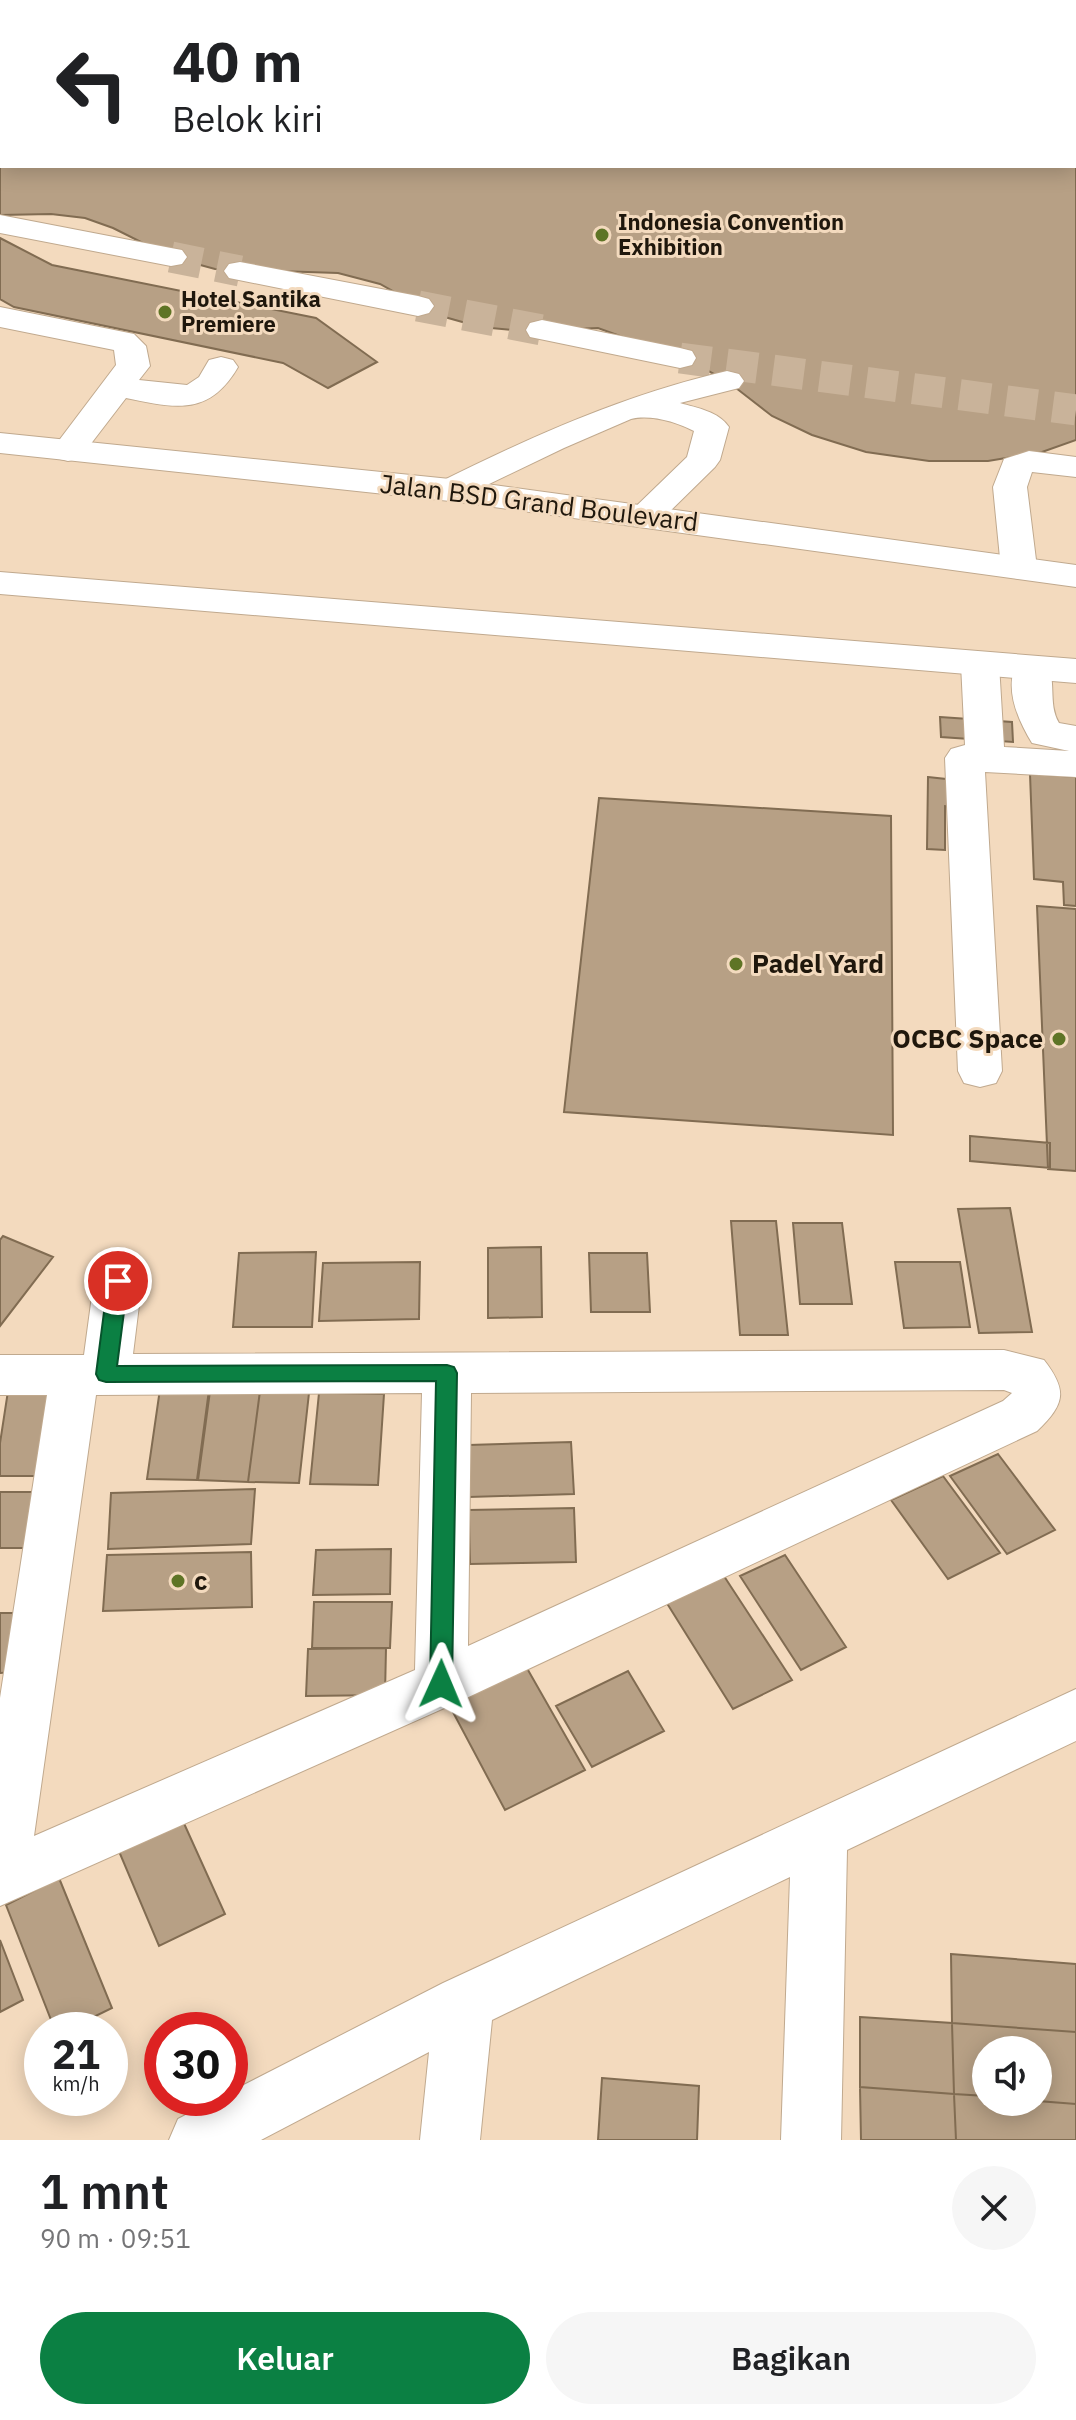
<!DOCTYPE html>
<html lang="id">
<meta charset="utf-8">
<style>
body{margin:0;font-family:"IBM Plex Sans",sans-serif;background:#f6f6f6;color:#202124;height:100vh;display:flex;flex-direction:column;font-size:30px;white-space:nowrap}
*{box-sizing:border-box;margin:0}
p{font-size:26px;color:#757577}
.icon{flex:none;width:44px;height:44px;fill:none;stroke:currentColor;stroke-width:2;stroke-linecap:round;stroke-linejoin:round}
.map{position:relative;height:2140px;overflow:hidden}
.details{display:flex;flex-direction:column;background:#fff;flex:1}
.details>*{flex:none}
.hud{position:absolute;left:0px;top:0px;width:1076px;height:168px;box-shadow:0 4px 20px #0003;background:#fff;color:#202124;overflow:hidden}
.buttons{position:absolute;left:972px;top:2036px;display:grid;gap:16px}
.buttons a{display:grid;place-items:center;width:80px;height:80px;border-radius:50%;background:#fff;box-shadow:0 4px 20px #0003;font-size:40px}
.speed{position:absolute;left:24px;top:2012px;display:flex;gap:16px;font-size:40px;font-weight:700;text-align:center}
.speed>*{display:grid;place-content:center;width:104px;height:104px;border-radius:50%;background:#fff;box-shadow:0 4px 20px #0003;line-height:1}
.speed small{font-size:20px;font-weight:400}
.speed .limit{border:12px solid #d22;background:#fff;color:#111}
.pin{position:absolute;display:grid;place-items:center;width:68px;height:68px;color:#fff;margin:-34px;border:4px solid #fff;border-radius:50%;box-shadow:0 2px 8px #0007}
.me{position:absolute;width:88px;margin:-44px;rotate:1deg;stroke-linejoin:round;filter:drop-shadow(0 0 6px #0008)}
.turn{display:flex;align-items:center;gap:28px;height:168px;padding:0 40px;font-size:36px}
.turn .icon{width:104px;height:104px;stroke-width:2.5}
.turn b{display:block;font-size:56px;line-height:68px}
.round{display:grid;place-items:center;flex:none;width:84px;height:84px;border-radius:42px;background:#f6f6f6}
.headline{display:flex;align-items:center;justify-content:space-between;height:136px;padding:0 40px}
h1{font-size:48px;font-weight:600;line-height:60px}
.action{display:flex;gap:16px;margin-top:auto;padding:16px 40px}
.action a{flex:1;height:92px;border-radius:48px;background:#0b8043;color:#fff;font-size:32px;font-weight:600;line-height:92px;text-align:center}
.action a+a{background:#f6f6f6;color:#202124}
.map>svg:first-child{display:block}
.building{fill:#b7a085;stroke:#816c52;stroke-width:2}
.lines{fill:none;stroke-linecap:round;stroke-linejoin:round}
.minor-tunnel{stroke:#c9b39a;stroke-width:31;stroke-dasharray:31 16;stroke-linecap:butt}
.minor-casing{stroke:#c0a98e;stroke-width:2}
.major-casing{stroke:#c0a98e;stroke-width:2}
.minor{fill:#fff;fill-rule:evenodd}
.major{fill:#fff;fill-rule:evenodd}
.route{fill:#0b8043;stroke:#07532c;stroke-width:2}
.poi-dot{fill:#5e7425;stroke:#f3dabe;stroke-width:3}
.labels{text-anchor:middle;stroke-width:6;stroke-linejoin:round;paint-order:stroke}
.far-poi-label{font-size:22px;font-weight:bold;fill:#1f170c;stroke:#f3dabe;text-anchor:start}
.street-label{font-size:26px;fill:#1f170c;stroke:#f3dabe}
.poi-label{font-size:26px;font-weight:bold;fill:#1f170c;stroke:#f3dabe;text-anchor:start}
</style>
<div class="map">
<svg width="1076" height="2140" viewBox="0 0 1076 2140">
<rect width="100%" height="100%" fill="#f3dabe"/>
<path class="building" d="M0,0H608L2,2V166H1074L1076,56V440L1042,452L988,461H929L866,452L812,435L772,416L727,381L692,362L598,328L523,331L480,327L434,314L380,284L338,273L215,269L171,257L113,228L85,218L51,214L0,215Z
M0,238L52,265L316,318L377,362L328,388L283,363L14,307L0,299Z
M940,717L1012,722L1013,742L941,737Z
M1030,774L1076,777V906L1064,905L1063,882L1034,879Z
M928,777L946,779L962,808L945,806V850L927,849Z
M599,798L891,816L893,1135L564,1112Z
M1037,906L1076,909V1171L1048,1169Z
M970,1136L1050,1143V1168L970,1161Z
M1010,1208L1032,1332L979,1333L958,1209Z
M731,1221H776L788,1335H740Z
M793,1223H842L852,1304H800Z
M3,1236L53,1257L0,1326V1240Z
M541,1247L542,1317L488,1318V1248Z
M316,1252L312,1327H233L239,1253Z
M589,1253H647L650,1312H591Z
M420,1262L419,1319L319,1321L323,1263Z
M895,1262H960L970,1327L904,1328Z
M160,1389L209,1390L197,1480L147,1479Z
M57,1390L44,1476H0V1443L8,1391Z
M210,1391H260L248,1482L198,1480Z
M260,1391L309,1393L299,1483L248,1482Z
M319,1393L384,1394L378,1485L310,1484Z
M571,1442L574,1494L469,1497V1445Z
M998,1454L1055,1530L1007,1554L950,1476Z
M943,1476L1000,1553L948,1579L891,1500Z
M255,1489L251,1544L108,1549L111,1493Z
M0,1492H36L29,1548H0Z
M574,1508L576,1562L470,1564L469,1510Z
M391,1549L390,1594L313,1595L316,1550Z
M251,1552L252,1607L103,1611L107,1555Z
M785,1555L846,1647L801,1670L740,1576Z
M720,1570L792,1680L733,1709L663,1597Z
M314,1602H392L390,1648H312Z
M0,1613H20L14,1672L0,1673Z
M386,1648L385,1695L306,1696L308,1649Z
M524,1663L585,1770L505,1810L446,1699Z
M628,1671L664,1731L592,1767L556,1706Z
M182,1819L225,1914L159,1946L118,1849Z
M59,1878L112,2008L67,2030H55L6,1905Z
M0,1940L23,2000L0,2012Z
M951,1954L1076,1964V2032L952,2023Z
M860,2017L952,2023L954,2094L860,2087Z
M952,2023L1076,2032V2104L1038,2101V2050H986V2096L954,2094Z
M602,2078L699,2086L697,2140H598Z
M860,2087L954,2094L956,2140H861Z
M954,2094L986,2096V2102L1038,2101L1076,2104V2140H956Z"/>
<g class="lines">
<path class="minor-tunnel" d="M171,257L240,271
M418,306L542,330
M680,358L1076,410"/>
<defs>
<path id="minor" d="M941,0H997L999,2H943Z
M1076,0V16H1074V2H1065Z
M0,215L171,248L182,250L187,257L182,264L171,266L0,233Z
M240,262L418,296L429,299L434,306L429,313L418,316L229,278L224,271L229,264Z
M0,307L134,334L146,346L150,366L139,380L187,385L199,377L209,360L221,357L233,360L238,367C209,417 175,408 126,398L80,458L68,461L56,458L51,451L116,365L114,350L0,327Z
M542,320L680,348L692,351L696,358L692,365L680,368L530,337L526,330L530,323Z
M727,371L739,374L744,381L739,388L680,403C697,408 718,411 729,427L720,460L715,467L658,523L645,526L632,523L627,515L687,457L694,431C677,422 650,414 631,419L564,448L462,497L450,501L438,497L432,490L438,483C532,436 624,395 727,371Z
M1029,451L1076,457V477L1032,472L1027,487L1037,568L1032,576L1019,579L1006,576L1001,568L993,487L1004,459Z
M980,652L993,656L999,664L1004,747L1069,751L1032,743C1018,720 1002,686 1019,659L1032,656L1045,659C1058,679 1047,703 1059,723L1076,726V777L985,772L1002,1071L996,1083L980,1087L964,1083L958,1071L945,758L951,749L965,745L961,664L967,656Z
M118,1262L135,1268L142,1281L133,1354L1004,1350L1044,1360C1068,1391 1065,1404 1037,1431L460,1701L0,1906V1698L47,1395H0V1355H84L94,1281L101,1268ZM1004,1390L1012,1393L1003,1401L468,1646L471,1393ZM422,1393L415,1670L34,1836L96,1395Z
M1076,1689V1741L847,1850L841,2140H781L790,1877L492,2020L480,2140H420L429,2052L261,2140H169L178,2119L218,2098H230V2092L443,1983Z"/>
<path id="major" d="M0,433L450,479L1076,565V587L450,501L0,453Z
M0,572L1076,659V683L0,594Z"/>
</defs>
<use href="#minor" class="minor-casing"/>
<use href="#major" class="major-casing"/>
<use href="#minor" class="minor"/>
<use href="#major" class="major"/>
</g>
<path class="route" d="M118,1273L125,1276L128,1281L117,1366L447,1365L454,1367L457,1373L452,1684L448,1691L441,1694L433,1691L430,1684L436,1381L106,1382L99,1380L96,1374L108,1281L111,1276Z"/>
<g class="poi-dot">
<circle cx="602" cy="235" r="8"/>
<circle cx="165" cy="312" r="8"/>
<circle cx="736" cy="964" r="8"/>
<circle cx="1059" cy="1039" r="8"/>
<circle cx="178" cy="1581" r="8"/>
</g>
<g class="labels">
<g class="far-poi-label">
<text x="618" y="230">Indonesia Convention<tspan x="618" dy="25">Exhibition</tspan></text>
<text x="181" y="307">Hotel Santika<tspan x="181" dy="25">Premiere</tspan></text>
</g>
<g class="street-label">
<text transform="translate(539 503) rotate(7)" y="9">Jalan BSD Grand Boulevard</text>
</g>
<g class="poi-label">
<text x="752" y="973">Padel Yard</text>
<text x="1043" y="1048" text-anchor="end">OCBC Space</text>
<text x="194" y="1590">c</text>
</g>
</g>
</svg>
<div class="buttons">
<a><svg class="icon" aria-label="sound" viewBox="0 0 24 24"><path d="M4 9h4l5-4v14l-5-4H4zM17 9q2 3 0 6"/></svg></a>
</div>
<div class="speed"><div>21<small>km/h</small></div><div class="limit">30</div></div>
<div class="pin" style="left:118px;top:1281px;background:#d93025"><svg class="icon" aria-label="arrive" viewBox="0 0 24 24"><path d="M6 21V4h12l-3 4 3 4H6"/></svg></div>
<svg class="me" style="left:441px;top:1684px" viewBox="-20 -20 40 40"><path d="M0-17L14 15 0 8-14 15z" fill="#0b8043" stroke="#fff" stroke-width="4"/></svg>
<div class="hud">
<div class="turn"><svg class="icon" aria-label="left" viewBox="0 0 24 24"><path d="M17 20v-9H6M10 6l-5 5 5 5"/></svg><div><b>40 m</b>Belok kiri</div></div>
</div>
</div>
<section class="details">
<div class="headline"><div><h1>1 mnt</h1><p>90 m · 09:51</p></div><a class="round"><svg class="icon" aria-label="close" viewBox="0 0 24 24"><path d="M6 6l12 12M18 6L6 18"/></svg></a></div>
<div class="action"><a>Keluar</a><a>Bagikan</a></div>
</section>
